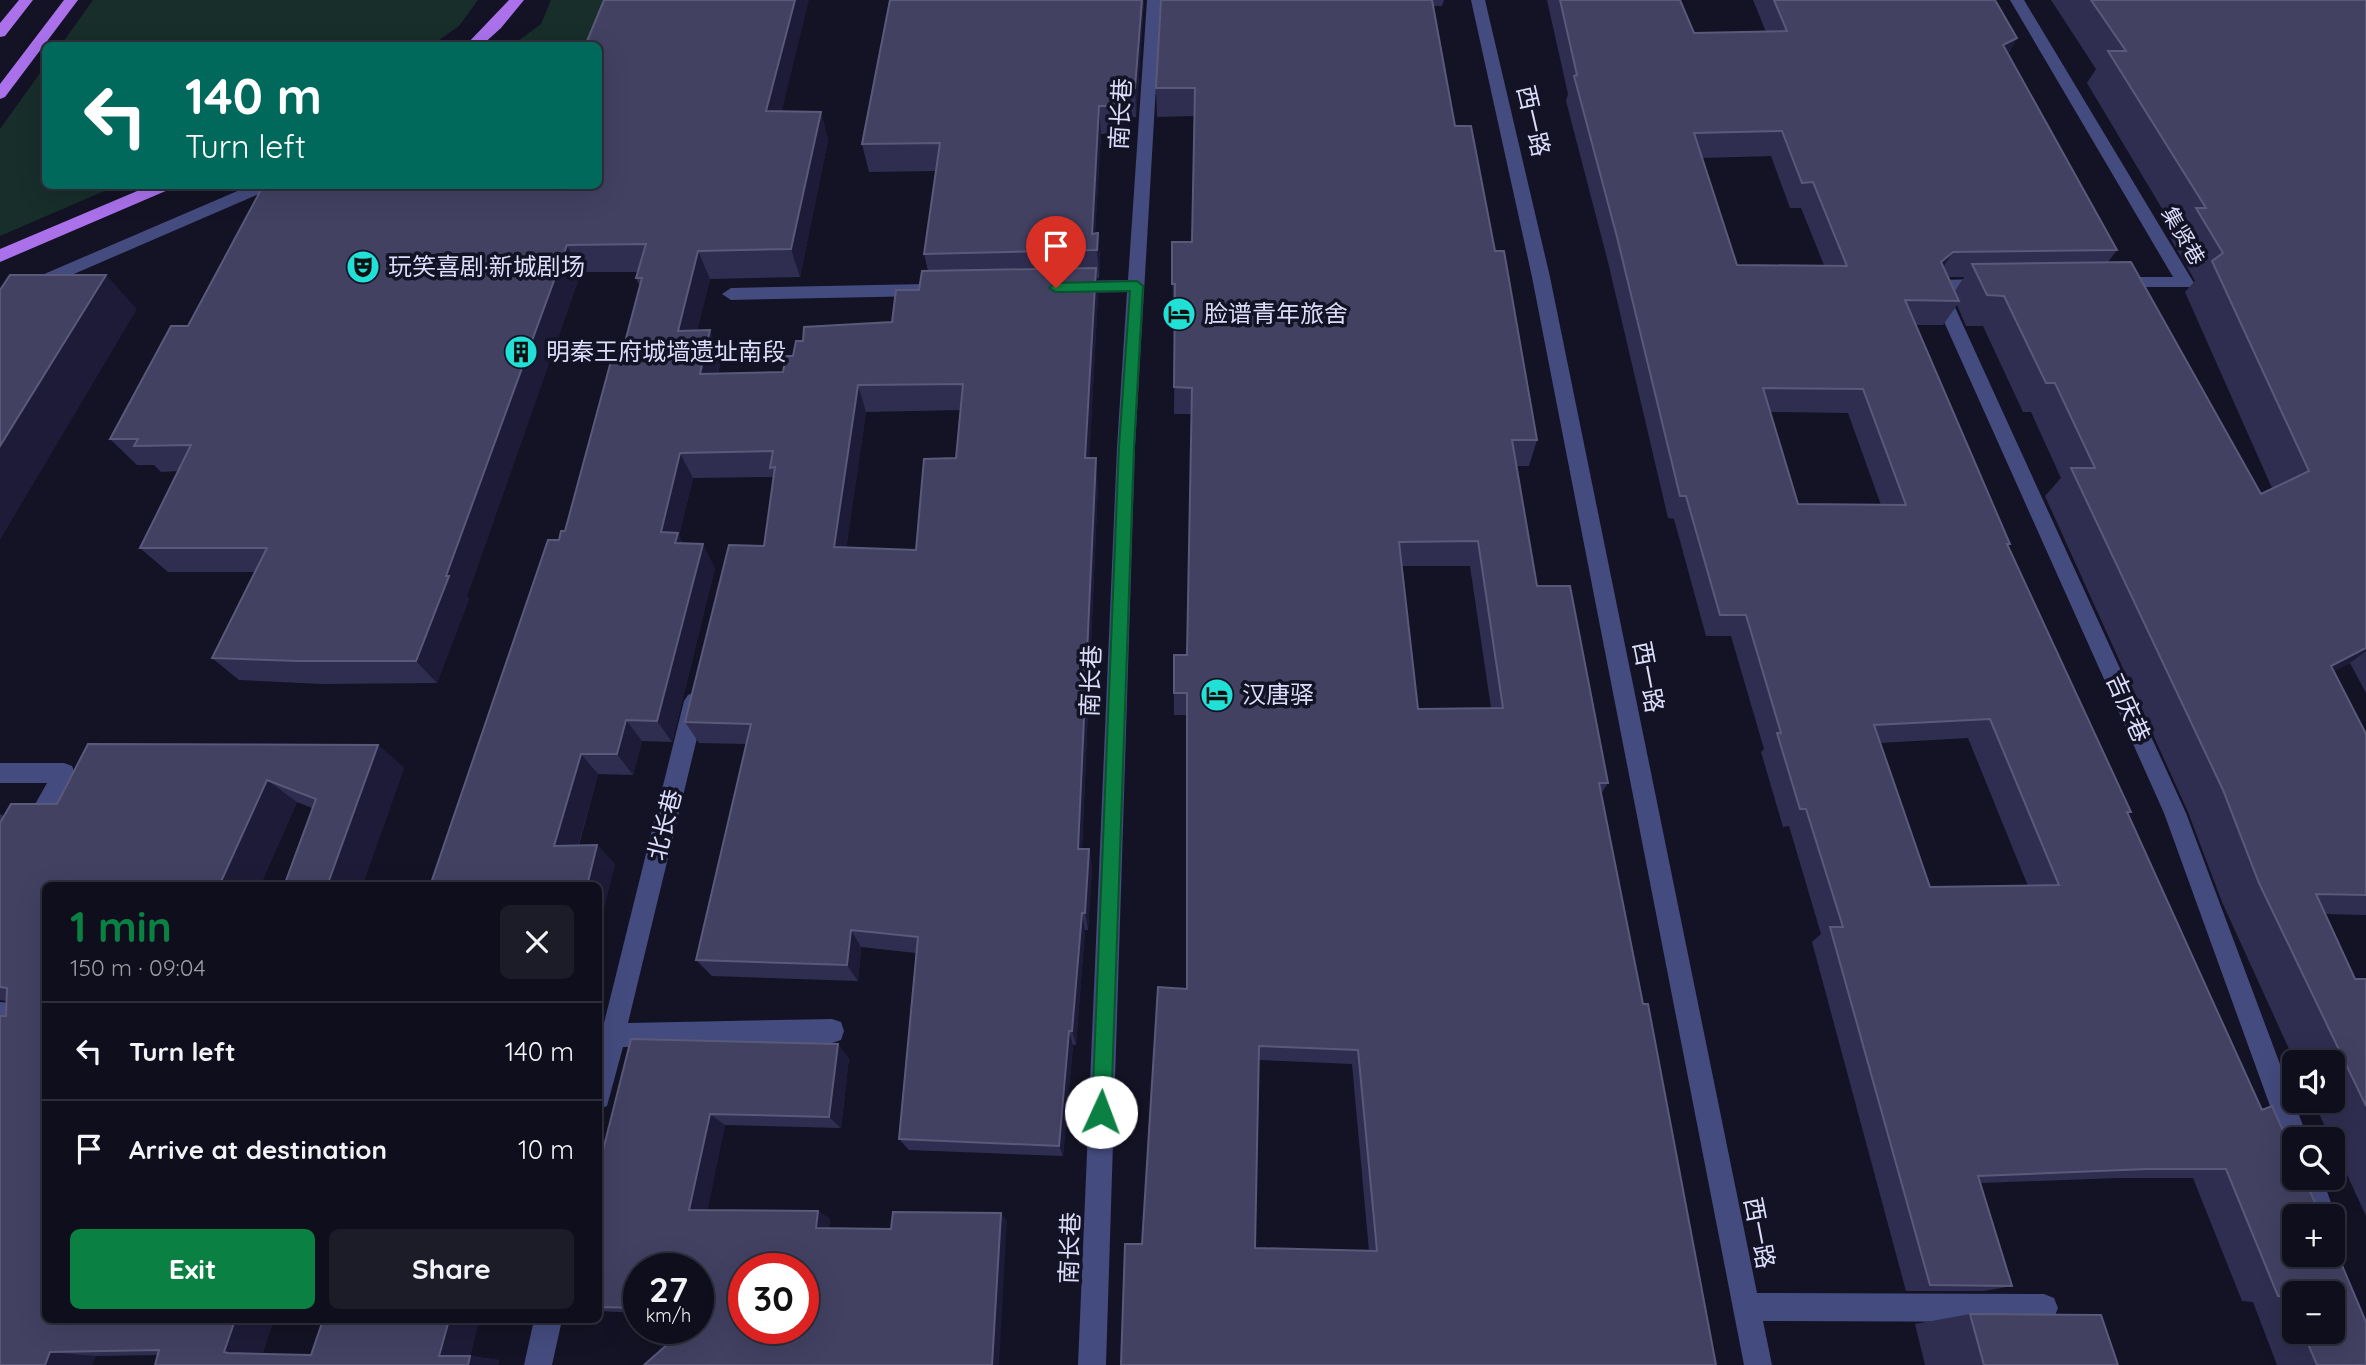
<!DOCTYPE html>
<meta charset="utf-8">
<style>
body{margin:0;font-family:Quicksand,"Noto Sans SC",sans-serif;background:#1c1c29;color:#f1f3f6;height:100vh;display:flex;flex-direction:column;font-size:26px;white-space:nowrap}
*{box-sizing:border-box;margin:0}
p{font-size:23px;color:#9b9ca3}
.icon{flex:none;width:38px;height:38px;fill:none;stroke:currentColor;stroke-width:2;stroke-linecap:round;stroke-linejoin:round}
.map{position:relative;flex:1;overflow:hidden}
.side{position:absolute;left:42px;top:882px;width:560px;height:441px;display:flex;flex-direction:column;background:#0e0e1c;border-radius:10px;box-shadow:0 7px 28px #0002,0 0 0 2px #2e2e3b}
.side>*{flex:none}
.top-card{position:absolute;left:42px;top:42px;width:560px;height:147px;border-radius:10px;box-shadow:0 7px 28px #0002,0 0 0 2px #2e2e3b;background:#00695c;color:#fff;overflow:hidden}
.buttons{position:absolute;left:2282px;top:1050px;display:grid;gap:14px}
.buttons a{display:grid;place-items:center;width:63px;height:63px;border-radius:10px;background:#0e0e1c;box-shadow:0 7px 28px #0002,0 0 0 2px #2e2e3b;font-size:35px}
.speed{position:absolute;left:623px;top:1253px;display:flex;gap:14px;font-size:35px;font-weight:700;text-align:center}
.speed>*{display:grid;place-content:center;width:91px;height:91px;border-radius:50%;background:#0e0e1c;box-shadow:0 7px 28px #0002,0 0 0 2px #2e2e3b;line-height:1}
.speed small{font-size:18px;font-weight:400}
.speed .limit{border:10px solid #d22;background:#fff;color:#111}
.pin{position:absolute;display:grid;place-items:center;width:60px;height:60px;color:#fff;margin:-72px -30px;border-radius:50% 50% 50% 0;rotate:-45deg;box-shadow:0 0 7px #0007}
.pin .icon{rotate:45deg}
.me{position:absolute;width:77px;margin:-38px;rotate:2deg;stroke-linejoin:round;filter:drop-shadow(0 0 5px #0008)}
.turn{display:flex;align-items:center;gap:24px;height:147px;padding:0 28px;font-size:32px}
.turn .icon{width:91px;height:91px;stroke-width:2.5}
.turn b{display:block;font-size:49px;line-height:60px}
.round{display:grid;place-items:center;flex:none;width:74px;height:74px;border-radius:10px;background:#1c1c29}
.overview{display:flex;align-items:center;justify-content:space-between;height:119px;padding:0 28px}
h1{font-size:42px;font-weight:800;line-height:52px;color:#0b8043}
.action{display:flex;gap:14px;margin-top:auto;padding:14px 28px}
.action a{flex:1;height:80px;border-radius:10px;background:#0b8043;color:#fff;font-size:28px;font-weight:800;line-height:80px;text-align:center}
.action a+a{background:#1c1c29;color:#f1f3f6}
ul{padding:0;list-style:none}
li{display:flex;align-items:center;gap:21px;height:98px;padding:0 28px;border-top:2px solid #2e2e3b}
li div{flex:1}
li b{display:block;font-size:26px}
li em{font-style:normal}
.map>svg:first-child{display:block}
.green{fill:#172e2a}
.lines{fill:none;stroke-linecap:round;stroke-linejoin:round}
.minor{fill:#444b7e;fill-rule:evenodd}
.major{fill:#aa71eb;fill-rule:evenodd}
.wall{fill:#302e50;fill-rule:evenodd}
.shaded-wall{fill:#1d1b37}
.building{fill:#424162;stroke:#5a597a;stroke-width:2;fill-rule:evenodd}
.route{fill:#0b8043;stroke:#07532c;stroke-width:2}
.labels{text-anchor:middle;stroke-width:7;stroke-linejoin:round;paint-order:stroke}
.far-street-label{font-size:21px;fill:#dcddfa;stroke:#131325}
.street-label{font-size:24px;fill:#dcddfa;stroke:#131325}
.poi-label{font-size:24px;fill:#dcddfa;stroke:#131325;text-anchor:start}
</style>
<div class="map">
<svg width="2366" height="1365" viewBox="0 0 2366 1365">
<rect width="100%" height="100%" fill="#131325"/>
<path class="green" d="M93,0H478L459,26L432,45H61Z
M551,0H618L598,46H511L541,24Z
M45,66L46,186H116L0,236V129Z"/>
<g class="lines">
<path class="minor" d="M1147,0H1161L1135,447L1106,1365H1078L1117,447L1127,292L1069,293L1060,287L1069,281L1128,280Z
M1471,0H1485L1550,277L1757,1293L2044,1294L2054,1298L2058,1308L2054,1318L2044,1322L1763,1321L1772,1365H1744L1532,277Z
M2010,0H2024L2194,283L2191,287H2109L2106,283L2109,279L2115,277H2173Z
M249,186H270L268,190L0,306V293Z
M1985,279L1991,281L1994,285L1991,289L1948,292L2186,813L2308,1139H2294V1151L2286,1148L2282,1139L2164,813L1928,286L1937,280Z
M925,284L934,290L925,296L731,300L722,294L731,288Z
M695,692L702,695L706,701L628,1023L832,1019L841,1022L844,1031L841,1040L832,1043L623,1047L607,1106L598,1109V1029L603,1027L684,701L688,695Z
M0,763H64L72,766L75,773L40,836L32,839L24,836L21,829L47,783H0Z
M0,1002L46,1006V1030L0,1026Z
M2296,1178H2322L2336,1216L2333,1224V1216H2310Z
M534,1320H562L552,1365H524Z"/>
<path class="major" d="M19,0H33L5,36L0,37V23Z
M64,0H78L5,97L0,99V84Z
M509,0H524L501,28L481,46H465Z
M149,186H170L168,190L0,262V249Z"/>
</g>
<path class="wall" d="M1144,0L1136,117H1116L1115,134H1101L1095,233H1098L1100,261L1099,278H1097L1098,295L1089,458L1098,483L1082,849H1089L1092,868L1088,930H1085L1076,1045H1073L1063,1156L909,1150L899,1139L916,953L861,947L858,981L712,976L696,960L746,744L699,743L685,722L764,546L774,477L693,478L679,536L683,543L715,568L672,742L642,741L633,775L598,774L579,845H597L615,864L598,931V886H430L559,540L565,531L620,361L640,287L636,278L638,272H581L467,596L469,599L437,683L322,684L239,680L212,658L255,572H168L140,548L178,471L161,472L154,465H137L110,439L188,326L598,186L782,111L821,112L828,140L800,277L710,279L697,330L721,357L718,374L783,372L803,341L892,322L919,290L928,271L924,254L936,171L869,172L862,144ZM961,410L956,458L916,550L846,548L866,412Z
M1161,0H1444L1442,6H1434L1455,126L1495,251L1537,440L1529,466H1516L1537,586L1608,783L1601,794L1708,1325L1142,1244L1187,989L1186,715H1174V655H1187L1192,414H1174L1175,311H1173L1172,242H1192L1194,116L1157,117L1156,88ZM1402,566H1470L1491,708L1418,709ZM1258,1060L1352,1064L1369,1251L1255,1248Z
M1547,0H1680L1694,33L1766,32L1753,0H1995L2017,38L2008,54L2117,250L2108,262L2261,494L2272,488L2185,292L2195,281L2171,239L2176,232L2087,83L2096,69L2051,0H2366V693L2350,663L2334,671L2366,734V915L2325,914L2355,979H2366V1216L2333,1144V1139H2331L2313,1101H2333V1062H2295L2222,902L2188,812L2045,496L2061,478L2031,412H2023L1983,326H1966L1957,305L1943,325H1916L2010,544L2008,546L2131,812L2128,814L2261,1109L2272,1106L2366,1365H2277L2253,1302L2242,1301L2193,1178H2117L1981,1183L2012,1286L1984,1291H1906L1812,942L1821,934L1789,826L1783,827L1761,752L1764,749L1731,636H1706L1674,519L1668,518L1608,262L1566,101L1568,94ZM1771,156L1790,208H1801L1824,265H1737L1702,158ZM1949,277H1964L1955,291ZM1770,412L1848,413L1881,505L1798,504ZM1968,738L2028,886L1930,887L1880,743ZM2294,1293L2333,1332H2294Z
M378,745L404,768L362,886H284L312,808L297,802L260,886H46L263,1354L311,1355L323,1320H479L470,1356L499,1360L498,1365H155L158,1355L96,1356L0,1365L6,1001L0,1000V814L4,816L57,804Z
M631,1039L849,1058L841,1128L725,1125L707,1210L818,1211L830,1219L829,1228L891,1229L1007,1221L703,1314H698V1269H639V1313L598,1311V1170Z
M1970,1314L2118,1365H1925L1915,1324Z"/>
<path class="shaded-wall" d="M795,0H809L775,139L766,111Z
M1142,0H1144L1136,117L1135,88Z
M2017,38L2002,64L2003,45Z
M1114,88L1116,117L1115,134L1114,106Z
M1099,106L1101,134L1094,250L1092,234Z
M821,112L828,140L800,277L791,249Z
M1098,233L1100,261L1099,278L1097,250Z
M567,245L581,272L467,596L469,599L437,683L416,661L446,576Z
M698,251L710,279L690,358L678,331Z
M1953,252L1937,277L1941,262Z
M1096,268L1098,295L1088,483L1085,458Z
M106,275L137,309L0,540V446Z
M710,330L721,357L712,400L700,374Z
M858,385L866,412L843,572L834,547Z
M680,453L693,478L679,536L691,557L661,532Z
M1096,458L1098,483L1081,868L1078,849Z
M703,544L715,568L672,742L657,721Z
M2366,648V651L2350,663L2295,691L2331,666Z
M626,720L642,741L633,775L617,754Z
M378,745L404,768L362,886H327Z
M581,754L598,774L573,864L554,846Z
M267,780L297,802L260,886H219Z
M597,845L615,864L598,931V886H587Z
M1089,849L1092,868L1088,930L1085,913Z
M1082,913L1085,930L1076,1045L1072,1031Z
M851,930L861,947L858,981L847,965Z
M1069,1031L1073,1045L1063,1156L1059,1146Z
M838,1044L849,1058L841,1128L829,1117Z
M710,1114L725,1125L706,1218L689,1210Z
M818,1211L830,1219L828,1235L816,1228Z
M1001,1213L1007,1221L999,1365H992Z
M235,1320H274L262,1356L228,1353L224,1352Z
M449,1320H479L469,1360L439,1356Z
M50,1352L96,1356L92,1365H45Z
M470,1356L499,1360L498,1365H468Z"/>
<path class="building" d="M604,0H795L766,111L821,112L791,249L698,251L678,331L710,330L700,374L783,372L786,356H793L796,341H803L804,327L892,322L896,290H919L922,271L1096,268L1085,458H1096L1078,849H1089L1085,913H1082L1072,1031H1069L1059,1146L899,1139L918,937L851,930L847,965L696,960L751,724L685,722L729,545L764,546L775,467L770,468L773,451L680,453L661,532L678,533L675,543L703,544L657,721L626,720L617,754H581L554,846L597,845L587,886H430L548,540H559L561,531H565L611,361H620L642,278H636L646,244L567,245L446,576H449L416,661H298L212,658L267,548H140L191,445L134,446L138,439H110L171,326H188L263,186H598V46H585ZM963,384L956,458L924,459L916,550L834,547L858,385Z
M890,0H1142L1135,88H1114V106H1099L1092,234L1098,233L1097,250L924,254L940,143L862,144Z
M1161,0H1432L1455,126H1471L1495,251H1504L1537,440H1512L1537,586H1570L1608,783H1599L1643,1004H1648L1716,1365H1121L1125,1244H1142L1158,987L1187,989V693H1174V655H1187L1192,388L1174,387L1175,284H1172V242H1192L1195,88H1156ZM1478,541L1503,708L1418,709L1399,542ZM1259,1046L1358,1050L1377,1251L1255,1248Z
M1560,0H1680L1694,33L1787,31L1774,0H1995L2017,38L2003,45L2117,250L1953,252L1941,262L1959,301L1905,300L2010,544H2007L2131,812H2127L2262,1110L2272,1106L2294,1155V1178H2304L2321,1216H2294V1255H2333V1244L2366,1322V1365H2317L2303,1332H2333V1293H2294V1309L2289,1297L2278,1296L2226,1169H2147L1978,1176L2012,1286L1930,1285L1830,927H1843L1806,809H1800L1777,733H1781L1746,615H1720L1686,496H1680L1617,237L1574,76L1577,75ZM1782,131L1802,183L1813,182L1847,266L1737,265L1694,133ZM1763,388L1863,389L1906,505L1798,504ZM1990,719L2059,885L1930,887L1874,725Z
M2091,0H2366V648L2331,666L2366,734V895L2316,894L2355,979H2366V1106L2259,883L2223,790L2071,468H2095L2055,383H2046L2004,296L1987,295L1972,264L2131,262L2261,494L2309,471L2212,261L2223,253L2196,208H2206L2108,51H2126Z
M10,275H106L0,446V290Z
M88,744L378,745L327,886H284L316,799L267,780L219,886H46V1320H235L224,1352L228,1353L311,1355L323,1320H449L439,1356H470L468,1365H155L159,1350L50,1352L45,1365H0V1016H6L7,988L0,987V823L11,804H57Z
M631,1039L838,1044L829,1117L710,1114L689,1210L818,1211L816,1228L891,1229L893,1212L1001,1213L992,1365H644L686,1328H698V1318L708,1310H698V1269H639V1308L598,1307V1170ZM744,1269H803V1328H744Z
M1970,1314L2101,1315L2118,1365H1984Z"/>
<path class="route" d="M1137,281L1143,286L1134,447L1111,1112L1108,1119L1101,1122L1095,1119L1092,1112L1119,447L1130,291L1056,292L1049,288L1056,283Z"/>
<defs>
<symbol id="theatre-disc" viewBox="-11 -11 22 22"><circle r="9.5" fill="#21e0d5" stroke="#131325"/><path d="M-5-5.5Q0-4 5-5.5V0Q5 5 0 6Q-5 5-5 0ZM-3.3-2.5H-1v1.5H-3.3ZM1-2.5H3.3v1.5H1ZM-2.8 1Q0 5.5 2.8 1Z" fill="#111"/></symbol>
<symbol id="hotel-disc" viewBox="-11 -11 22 22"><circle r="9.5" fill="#21e0d5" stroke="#131325"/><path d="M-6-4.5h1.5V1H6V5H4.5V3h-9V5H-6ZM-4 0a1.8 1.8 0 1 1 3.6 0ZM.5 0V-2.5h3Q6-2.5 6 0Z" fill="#111"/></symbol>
<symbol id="building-disc" viewBox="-11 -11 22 22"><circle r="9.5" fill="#21e0d5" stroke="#131325"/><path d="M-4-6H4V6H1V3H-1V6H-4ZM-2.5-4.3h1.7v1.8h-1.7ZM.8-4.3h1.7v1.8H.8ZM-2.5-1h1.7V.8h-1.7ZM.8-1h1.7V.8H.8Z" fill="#111"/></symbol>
</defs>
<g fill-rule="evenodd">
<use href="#theatre-disc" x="344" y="248" width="38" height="38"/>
<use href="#hotel-disc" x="1160" y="295" width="38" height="38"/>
<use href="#building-disc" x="502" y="333" width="38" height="38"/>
<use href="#hotel-disc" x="1198" y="676" width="38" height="38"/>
</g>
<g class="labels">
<g class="far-street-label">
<text transform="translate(2183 236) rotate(60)" y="7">集贤巷</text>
</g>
<g class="street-label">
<text transform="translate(1121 114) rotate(-87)" y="8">南长巷</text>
<text transform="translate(1533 121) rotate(77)" y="8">西一路</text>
<text transform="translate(1648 677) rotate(79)" y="8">西一路</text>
<text transform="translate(1091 681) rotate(-88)" y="8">南长巷</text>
<text transform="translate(2128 708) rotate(66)" y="8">吉庆巷</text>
<text transform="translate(665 825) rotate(-76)" y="8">北长巷</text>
<text transform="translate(1759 1233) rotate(79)" y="8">西一路</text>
<text transform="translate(1070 1248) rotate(-88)" y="8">南长巷</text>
</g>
<g class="poi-label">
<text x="388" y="275">玩笑喜剧·新城剧场</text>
<text x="1204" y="322">脸谱青年旅舍</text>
<text x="546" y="360">明秦王府城墙遗址南段</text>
<text x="1242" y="703">汉唐驿</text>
</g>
</g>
</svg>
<div class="buttons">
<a><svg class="icon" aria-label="sound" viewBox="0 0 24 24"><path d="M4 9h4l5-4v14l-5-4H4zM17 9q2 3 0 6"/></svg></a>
<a><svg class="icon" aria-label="search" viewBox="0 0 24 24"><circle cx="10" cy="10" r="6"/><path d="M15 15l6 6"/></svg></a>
<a>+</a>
<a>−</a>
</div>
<div class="speed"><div>27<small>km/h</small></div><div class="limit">30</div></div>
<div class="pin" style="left:1056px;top:288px;background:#d93025"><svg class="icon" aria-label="arrive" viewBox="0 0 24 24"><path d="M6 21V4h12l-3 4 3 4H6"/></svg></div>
<svg class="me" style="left:1101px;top:1112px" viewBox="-20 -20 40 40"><circle r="19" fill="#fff"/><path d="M0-13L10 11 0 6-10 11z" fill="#0b8043"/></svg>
<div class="top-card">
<div class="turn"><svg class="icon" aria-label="left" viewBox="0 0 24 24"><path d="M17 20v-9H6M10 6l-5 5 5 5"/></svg><div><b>140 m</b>Turn left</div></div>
</div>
<section class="side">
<div class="overview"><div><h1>1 min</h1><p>150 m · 09:04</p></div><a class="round"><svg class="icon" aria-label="close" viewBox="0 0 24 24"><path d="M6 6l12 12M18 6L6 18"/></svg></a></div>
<ul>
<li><svg class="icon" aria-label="left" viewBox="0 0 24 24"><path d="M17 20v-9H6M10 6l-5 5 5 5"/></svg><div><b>Turn left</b></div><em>140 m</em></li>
<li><svg class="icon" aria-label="arrive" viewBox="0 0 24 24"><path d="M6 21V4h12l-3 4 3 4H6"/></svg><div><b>Arrive at destination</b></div><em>10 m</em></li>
</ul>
<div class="action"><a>Exit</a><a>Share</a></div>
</section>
</div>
